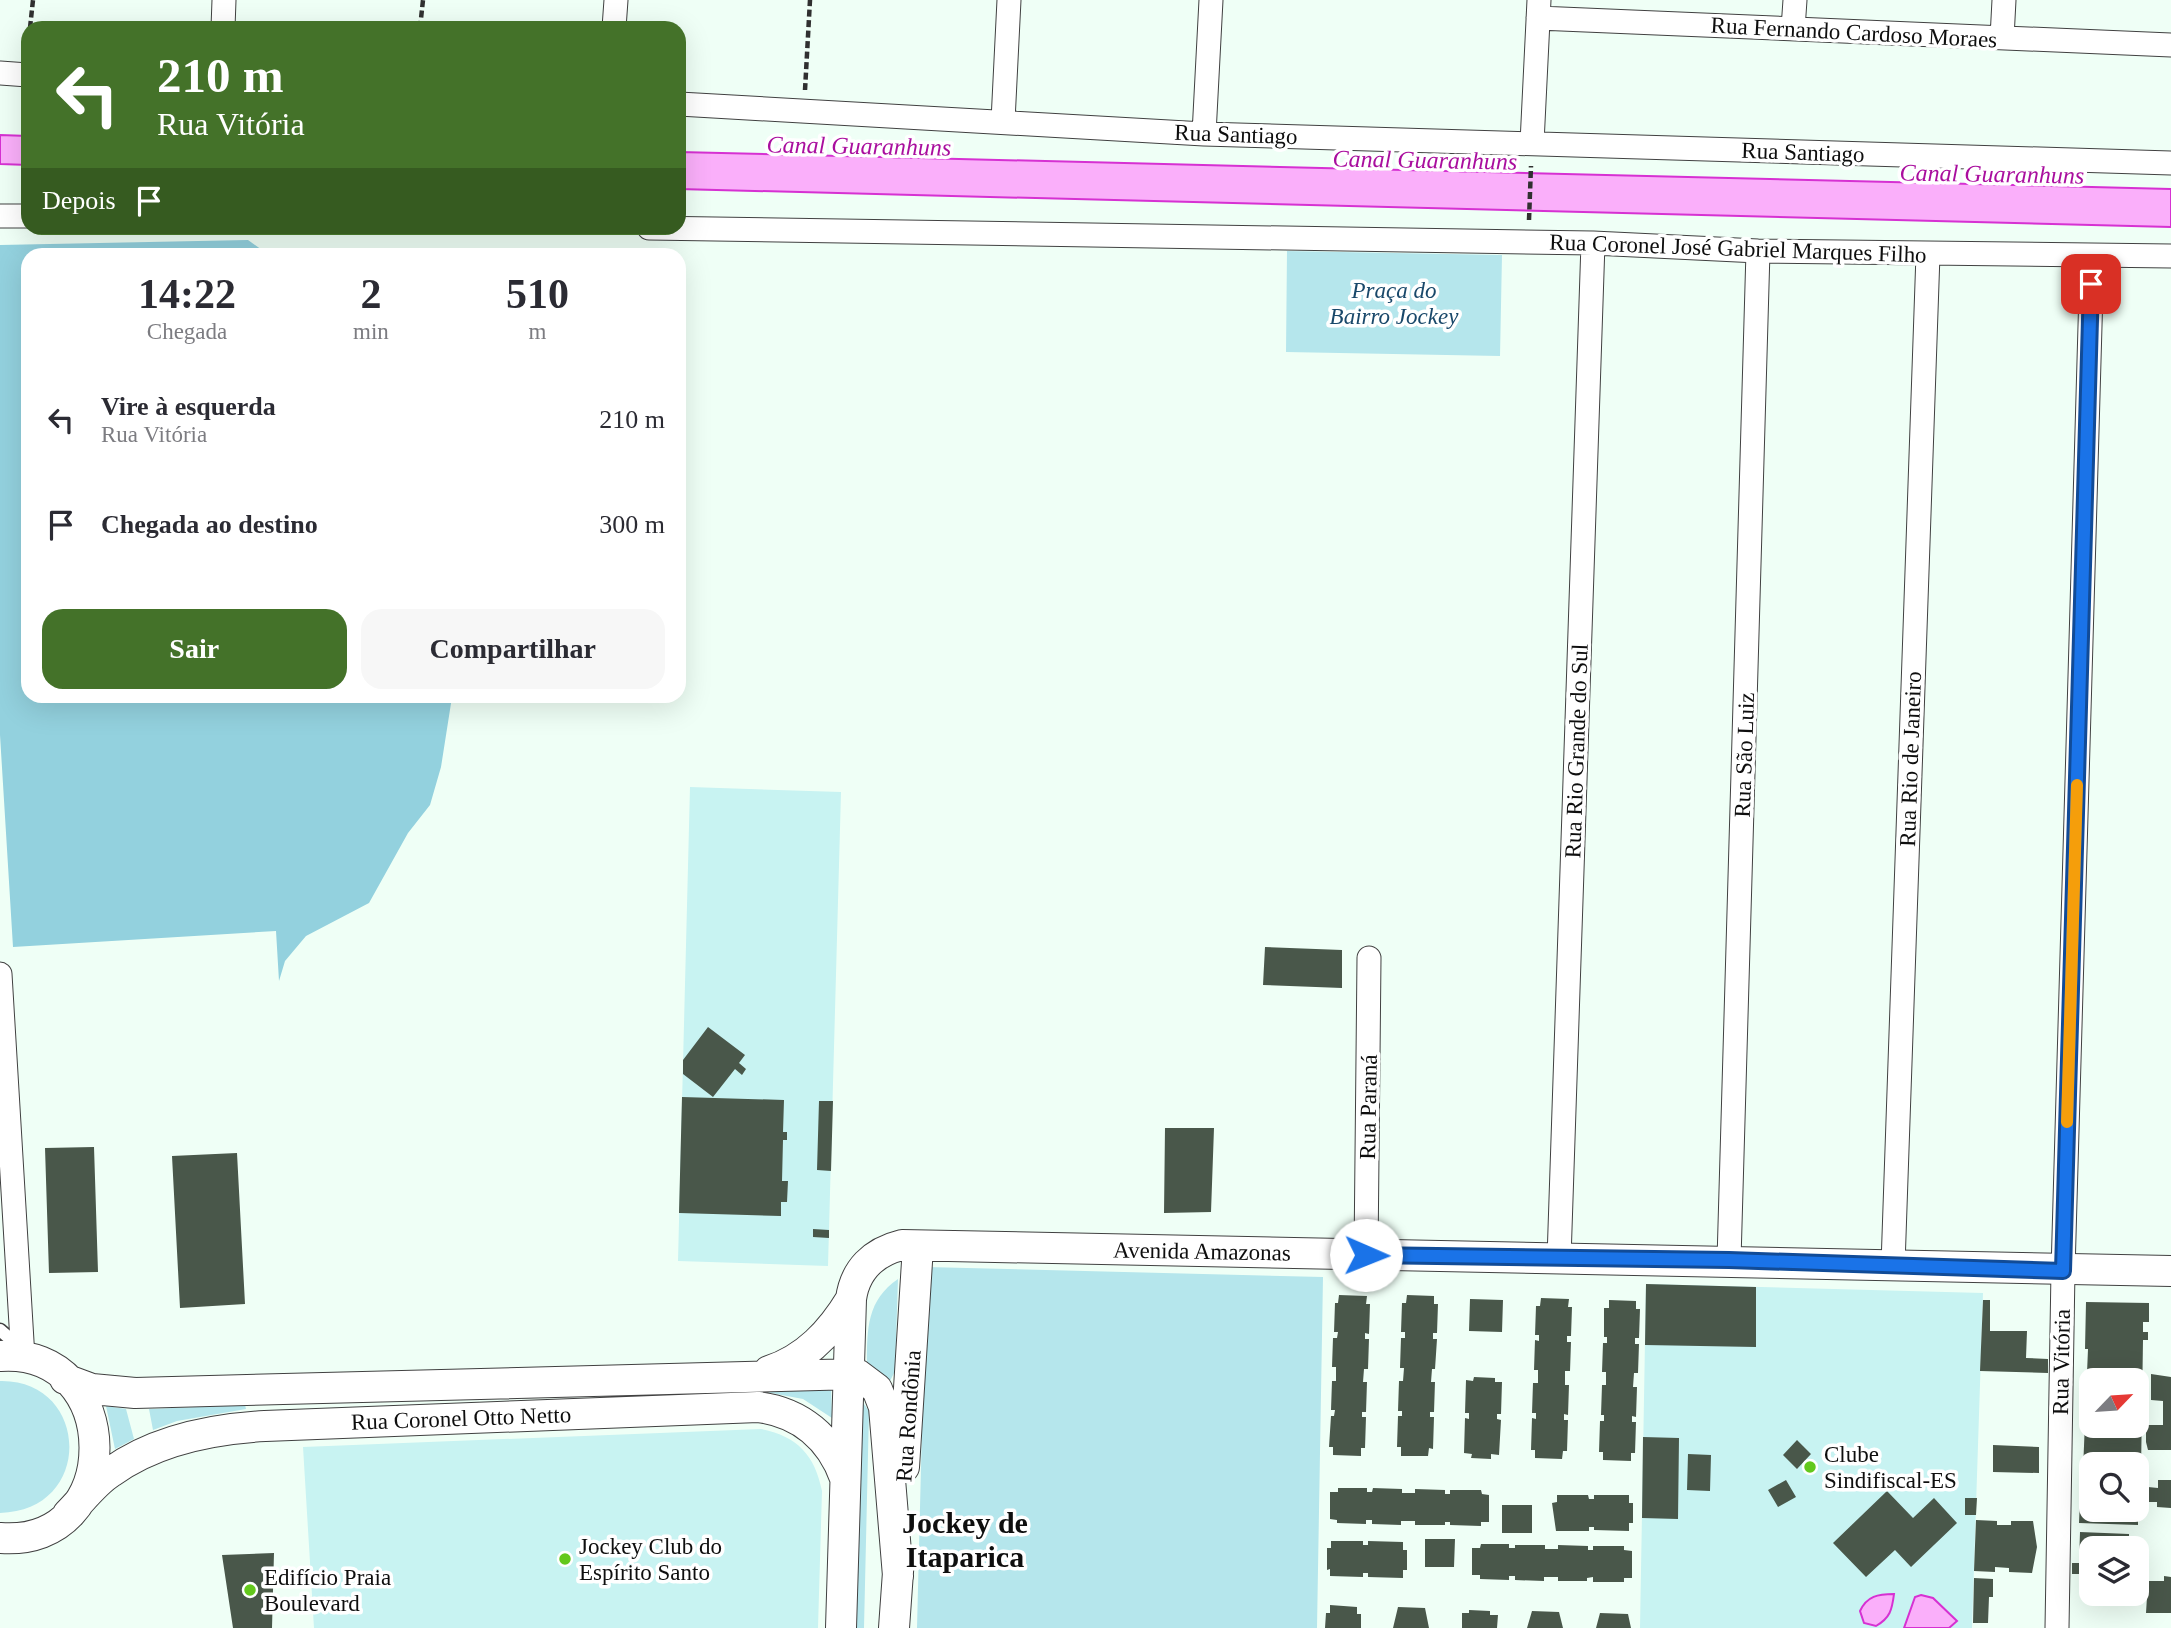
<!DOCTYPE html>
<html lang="pt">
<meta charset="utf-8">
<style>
body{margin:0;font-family:Georgia,serif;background:#f7f7f7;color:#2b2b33;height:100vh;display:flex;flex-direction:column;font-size:26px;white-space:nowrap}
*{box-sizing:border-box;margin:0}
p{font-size:23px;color:#7c7c81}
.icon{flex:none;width:38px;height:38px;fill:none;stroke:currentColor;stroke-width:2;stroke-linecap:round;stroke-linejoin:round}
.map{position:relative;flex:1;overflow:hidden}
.panel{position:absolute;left:21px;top:248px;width:665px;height:455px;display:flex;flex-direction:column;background:#fff;border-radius:21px;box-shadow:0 7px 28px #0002}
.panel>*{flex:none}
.guide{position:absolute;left:21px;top:21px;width:665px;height:214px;border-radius:21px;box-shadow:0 7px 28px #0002;background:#447229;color:#fff;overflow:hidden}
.needle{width:46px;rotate:65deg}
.fabs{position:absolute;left:2079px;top:1368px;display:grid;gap:14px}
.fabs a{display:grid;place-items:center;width:70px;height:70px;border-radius:14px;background:#fff;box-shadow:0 7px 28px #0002;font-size:35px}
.pin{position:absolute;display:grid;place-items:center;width:60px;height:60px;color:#fff;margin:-30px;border-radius:14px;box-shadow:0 4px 10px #0006}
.me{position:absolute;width:77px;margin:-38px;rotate:91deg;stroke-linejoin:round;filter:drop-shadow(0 0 5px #0008)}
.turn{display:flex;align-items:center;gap:24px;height:147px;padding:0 21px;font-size:32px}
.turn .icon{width:91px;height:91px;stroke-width:2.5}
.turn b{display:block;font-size:49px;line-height:60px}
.then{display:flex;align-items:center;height:66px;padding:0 21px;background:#0003;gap:14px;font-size:26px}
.eta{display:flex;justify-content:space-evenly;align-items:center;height:119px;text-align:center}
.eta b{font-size:42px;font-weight:700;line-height:49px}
.button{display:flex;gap:14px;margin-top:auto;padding:14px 21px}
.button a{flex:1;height:80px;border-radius:21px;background:#447229;color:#fff;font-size:28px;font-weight:700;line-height:80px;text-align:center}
.button a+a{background:#f7f7f7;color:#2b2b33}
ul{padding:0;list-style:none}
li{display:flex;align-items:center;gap:21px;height:105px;padding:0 21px}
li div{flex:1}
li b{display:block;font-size:26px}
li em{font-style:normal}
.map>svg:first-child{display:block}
.green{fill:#b5e6ec}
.forest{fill:#93d1de}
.pitch{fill:#c8f3f2}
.water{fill:#faaffa;stroke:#d631d2;stroke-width:2}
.building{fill:#49574a;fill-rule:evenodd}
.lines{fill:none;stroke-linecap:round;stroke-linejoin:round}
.service-casing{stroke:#414141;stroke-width:15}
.minor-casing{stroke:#414141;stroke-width:25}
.tertiary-casing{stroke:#414141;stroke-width:32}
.path{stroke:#303030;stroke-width:4.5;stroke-dasharray:7 3.5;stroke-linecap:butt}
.service{stroke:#fff;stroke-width:12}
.minor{stroke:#fff;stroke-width:23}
.tertiary{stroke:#fff;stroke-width:30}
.route-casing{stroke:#114b97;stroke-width:18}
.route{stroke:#1a73e8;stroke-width:12}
.slow{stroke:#f59e0b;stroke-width:12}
.poi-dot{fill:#63c81c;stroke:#fff;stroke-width:2.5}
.labels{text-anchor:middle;stroke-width:7;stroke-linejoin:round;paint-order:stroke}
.street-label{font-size:23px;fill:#0e0e0e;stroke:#fff}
.park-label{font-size:23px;font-style:italic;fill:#19486a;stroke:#fff}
.poi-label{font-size:23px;fill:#0e0e0e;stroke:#fff;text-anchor:start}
.water-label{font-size:24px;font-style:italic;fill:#a90e9e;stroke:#fff}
.district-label{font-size:30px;font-weight:bold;fill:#0e0e0e;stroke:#fff}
</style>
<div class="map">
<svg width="2171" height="1628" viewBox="0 0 2171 1628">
<rect width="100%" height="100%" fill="#effff6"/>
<path class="green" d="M1287,251L1502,255L1500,356L1286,352Z
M926,1267L1323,1277L1317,1628H917Z
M898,1279L895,1371L889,1383L867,1363C867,1329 867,1300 898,1279Z
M0,1381C90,1379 95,1511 0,1513Z
M831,1383L832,1418L803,1399L766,1392V1385Z
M861,1400L869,1411L864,1628H855Z
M245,1405L246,1409L177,1421L153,1430L149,1409Z
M106,1406L126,1409L134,1439L115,1449Z"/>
<path class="forest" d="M248,240L269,255L28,256V696L452,697L441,767L430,805L408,833L369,903L306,936L285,961L279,981L276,931L13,947L0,735V245Z"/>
<path class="pitch" d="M690,787L841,792L828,1266L678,1261Z
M1646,1284L1983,1293L1972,1628H1640Z
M761,1429C797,1436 815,1455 822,1491L818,1628H314L303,1447Z"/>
<path class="water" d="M0,135L28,136V165L0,164Z
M679,152L2171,189V227L679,189Z
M1894,1594C1892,1610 1890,1618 1876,1626L1864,1623L1860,1611C1867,1596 1878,1594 1894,1594Z
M1921,1595L1933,1598L1957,1621L1949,1628H1904L1915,1597Z"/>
<path class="building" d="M1265,947L1342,950V988L1263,985Z
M708,1027L745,1055L739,1063L746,1069L742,1075L735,1069L713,1097L683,1074V1060Z
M682,1097L784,1100L783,1132H787V1140H783L782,1181H788L787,1202H781V1216L679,1213Z
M819,1101H833L831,1171L817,1170Z
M1165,1128H1214L1211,1212L1164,1213Z
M94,1147L98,1272L49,1273L45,1148Z
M237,1153L245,1304L180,1308L172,1156Z
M813,1229L829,1230V1238L813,1237Z
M1646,1284L1756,1287V1347L1645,1345Z
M1339,1295L1367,1296L1366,1304H1370L1369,1334L1365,1333V1339H1369L1368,1369H1364L1363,1382H1367L1366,1412H1362V1417H1366L1365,1448H1361V1456L1333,1455V1447H1329L1331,1416H1334L1335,1410H1331L1332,1381H1336V1367H1332L1333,1338H1337L1338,1332H1334L1335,1303H1338Z
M1407,1295L1434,1296V1304H1438L1437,1333H1433V1339H1437L1435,1369H1432L1431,1382H1435L1434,1412H1430V1417H1434L1433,1449L1429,1448L1428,1456H1401V1447H1397L1398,1416H1402V1411H1398L1399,1381H1403L1404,1368H1400L1401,1338H1405V1332H1401L1402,1303H1406Z
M1541,1298L1569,1299L1568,1307H1572L1571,1336H1567V1342H1571L1570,1371H1565V1385H1569L1568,1415L1564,1414V1420H1568L1567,1451H1563L1562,1459L1535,1458V1450H1531L1532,1418L1536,1419V1413H1532L1533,1383H1538V1370H1534L1535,1340L1539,1341V1335H1535L1536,1306H1540Z
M1470,1299L1503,1300L1502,1332L1469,1331Z
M1609,1300L1636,1301V1309H1640L1639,1338H1635V1344H1639L1638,1373H1634L1633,1387H1637L1636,1417L1632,1416V1422H1636L1635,1453H1631V1461L1603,1460V1452H1599L1600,1421H1604V1415H1601L1602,1385H1606V1372H1602L1603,1343H1607V1337H1604V1308H1609Z
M1983,1300H1990V1331H2027L2026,1358L2048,1359V1373L1980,1371Z
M2086,1302L2149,1303V1322H2143V1332H2148V1340H2143L2141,1471H2137V1465H2091V1470H2083L2088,1349H2085ZM2091,1381H2137V1426H2091Z
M2151,1374L2171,1377V1450H2148L2146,1442V1425H2163V1401L2151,1400Z
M1474,1377L1495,1378V1382H1502L1501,1414H1497V1419L1501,1420L1499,1455L1491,1454V1459L1471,1458L1472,1454L1464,1453L1465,1418L1469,1419V1413H1465L1466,1380L1473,1381Z
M1643,1437L1679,1438L1678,1519L1642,1518Z
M1797,1440L1811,1454L1797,1469L1783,1455Z
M1993,1445L2039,1447V1473L1993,1472Z
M1688,1454L1711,1455L1710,1491L1687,1490Z
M2087,1473H2091V1497H2082V1485H2087Z
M1786,1480L1796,1497L1778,1507L1768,1490Z
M2158,1480H2171V1508L2157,1507V1502H2148V1487L2158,1488Z
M1338,1488H1367V1492H1372L1373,1488L1402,1489V1493H1415V1489L1445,1490V1494H1450V1490H1481L1482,1494L1489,1495V1522H1481V1526L1450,1525V1522H1445V1525H1415V1521H1401V1525L1372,1524V1520H1366V1524L1337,1523V1520L1330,1519V1492H1338Z
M1887,1491L1913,1518L1934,1498L1957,1523L1911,1567L1895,1550L1866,1577L1833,1543Z
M1557,1495H1588L1589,1499H1594V1495H1629V1503H1633V1523H1629V1531L1594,1530V1527H1589V1531H1556L1552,1503L1557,1502Z
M1965,1498H1977L1976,1515H1965Z
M2080,1499H2091V1510H2138V1525L2079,1523Z
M1502,1505H1532V1533H1502Z
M1976,1520L1997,1521V1525H2011V1521H2033L2037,1547L2032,1573L2009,1572V1568L1995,1567V1572L1974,1571Z
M2080,1532L2129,1534V1549H2091V1574H2072V1563H2079Z
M1425,1539H1455L1454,1567H1425Z
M1331,1541H1363V1545H1368V1541L1403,1542V1550H1407V1570H1403V1578L1368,1577V1573H1363V1577L1330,1576V1569L1327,1570V1548H1331Z
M1481,1544H1509V1548H1515V1545H1545V1549H1558V1545L1588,1546V1550H1593V1546H1624V1550L1632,1551V1578H1624V1582H1593V1577L1587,1578V1581H1558V1577H1544V1581L1515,1580V1576H1509V1580L1480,1579V1575H1472V1548H1480Z
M274,1553L272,1628H233L222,1555Z
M2164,1576L2171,1577V1613H2146L2148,1581H2164Z
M1974,1578L1993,1579V1597H1989L1988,1623H1973Z
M1330,1605L1357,1607V1614H1361V1628H1325L1326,1613H1330Z
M1398,1607L1425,1608L1429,1628H1393Z
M1469,1610L1490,1611V1615H1498L1497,1628H1462V1613H1469Z
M1532,1611L1559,1612L1563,1628H1527Z
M1600,1613L1628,1614L1631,1628H1596Z"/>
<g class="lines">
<defs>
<path id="service" d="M0,1330L23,1350"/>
<path id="minor" d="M1538,18L2171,45
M223,28L224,0
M614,28L616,0
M1793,29L1795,0
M2002,38L2004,0
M0,73L28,75
M679,104L1204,134L2171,163
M1003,121L1009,0
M1204,134L1211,0
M1532,143L1539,0
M0,216H28
M649,228L1593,243L1758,251L2171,256
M0,974L23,1358
M1366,1255L1369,958
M1559,1259L1593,243
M1729,1260L1758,251
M1893,1265L1928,254
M2057,1628L2063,1271L2092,256"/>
<path id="tertiary" d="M0,1356C125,1347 127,1548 0,1538
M769,1371C806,1359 831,1332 851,1299
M65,1379L92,1389L135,1393L857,1374L877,1389L884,1407L898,1576
M904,1467L918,1246
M68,1514C82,1500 95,1482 111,1472C155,1440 212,1429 265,1426L758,1407C800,1412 831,1438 845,1478
M841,1628L851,1299C855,1270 873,1252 902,1245L2171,1271
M894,1628L899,1558"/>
</defs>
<use href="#service" class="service-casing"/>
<use href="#minor" class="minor-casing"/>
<use href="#tertiary" class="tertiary-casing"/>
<path class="path" d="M30,28L33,0
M420,28L423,0
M805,90L810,0
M1529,220L1531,166"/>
<use href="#service" class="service"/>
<use href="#minor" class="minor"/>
<use href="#tertiary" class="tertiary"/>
</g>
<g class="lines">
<defs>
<path id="route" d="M1366,1255L1729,1260L2063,1271L2091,284"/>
</defs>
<use href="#route" class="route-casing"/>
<use href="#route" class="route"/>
<path class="slow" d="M2067,1122L2077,785"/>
</g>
<g class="poi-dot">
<circle cx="1810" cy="1467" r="7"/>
<circle cx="565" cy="1559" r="7"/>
<circle cx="250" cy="1590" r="7"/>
</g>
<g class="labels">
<g class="street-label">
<text transform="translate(1854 32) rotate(3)" y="8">Rua Fernando Cardoso Moraes</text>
<text transform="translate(1236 134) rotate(2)" y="8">Rua Santiago</text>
<text transform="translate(1803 152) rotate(2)" y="8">Rua Santiago</text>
<text transform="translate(1738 248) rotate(2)" y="8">Rua Coronel José Gabriel Marques Filho</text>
<text transform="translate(1576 751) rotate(-88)" y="8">Rua Rio Grande do Sul</text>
<text transform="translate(1744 755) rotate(-88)" y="8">Rua São Luiz</text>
<text transform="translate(1910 759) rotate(-88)" y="8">Rua Rio de Janeiro</text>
<text transform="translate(1368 1107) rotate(-89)" y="8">Rua Paraná</text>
<text transform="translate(1202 1251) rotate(1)" y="8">Avenida Amazonas</text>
<text transform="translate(2061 1362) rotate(-89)" y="8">Rua Vitória</text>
<text transform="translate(908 1416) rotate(-86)" y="8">Rua Rondônia</text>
<text transform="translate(461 1418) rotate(-2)" y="8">Rua Coronel Otto Netto</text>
</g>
<g class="park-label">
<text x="1394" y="298">Praça do<tspan x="1394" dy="26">Bairro Jockey</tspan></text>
</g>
<g class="poi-label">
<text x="1824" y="1462">Clube<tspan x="1824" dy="26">Sindifiscal-ES</tspan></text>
<text x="579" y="1554">Jockey Club do<tspan x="579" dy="26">Espírito Santo</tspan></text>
<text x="264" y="1585">Edifício Praia<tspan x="264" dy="26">Boulevard</tspan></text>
</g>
<g class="water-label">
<text transform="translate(859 146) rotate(1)" y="8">Canal Guaranhuns</text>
<text transform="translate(1425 160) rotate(1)" y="8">Canal Guaranhuns</text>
<text transform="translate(1992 174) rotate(1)" y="8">Canal Guaranhuns</text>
</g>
<g class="district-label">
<text x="965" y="1533">Jockey de<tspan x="965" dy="34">Itaparica</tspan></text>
</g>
</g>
</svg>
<div class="fabs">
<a><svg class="needle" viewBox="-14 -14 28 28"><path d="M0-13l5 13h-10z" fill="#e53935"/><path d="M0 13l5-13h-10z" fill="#7c7c81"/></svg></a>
<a><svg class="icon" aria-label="search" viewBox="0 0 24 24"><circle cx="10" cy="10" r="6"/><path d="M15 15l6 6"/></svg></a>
<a><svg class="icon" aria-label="layers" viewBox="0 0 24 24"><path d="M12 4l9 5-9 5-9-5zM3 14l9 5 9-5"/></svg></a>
</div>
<div class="pin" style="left:2091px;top:284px;background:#d93025"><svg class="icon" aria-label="arrive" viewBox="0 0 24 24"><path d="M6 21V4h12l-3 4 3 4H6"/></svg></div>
<svg class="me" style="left:1366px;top:1255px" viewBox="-20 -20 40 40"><circle r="19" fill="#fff"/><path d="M0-13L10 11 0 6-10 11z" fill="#1a73e8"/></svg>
<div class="guide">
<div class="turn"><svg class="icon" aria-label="left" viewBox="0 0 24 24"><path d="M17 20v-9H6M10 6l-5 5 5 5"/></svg><div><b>210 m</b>Rua Vitória</div></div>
<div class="then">Depois<svg class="icon" aria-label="arrive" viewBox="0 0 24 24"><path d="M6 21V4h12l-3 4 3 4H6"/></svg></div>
</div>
<section class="panel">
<div class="eta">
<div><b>14:22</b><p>Chegada</p></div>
<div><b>2</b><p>min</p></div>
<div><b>510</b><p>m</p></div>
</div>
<ul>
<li><svg class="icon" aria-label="left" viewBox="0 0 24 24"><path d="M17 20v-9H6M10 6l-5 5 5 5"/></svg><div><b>Vire à esquerda</b><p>Rua Vitória</p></div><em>210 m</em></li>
<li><svg class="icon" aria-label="arrive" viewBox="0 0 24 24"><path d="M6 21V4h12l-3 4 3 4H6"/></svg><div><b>Chegada ao destino</b></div><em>300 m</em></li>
</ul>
<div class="button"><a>Sair</a><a>Compartilhar</a></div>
</section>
</div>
